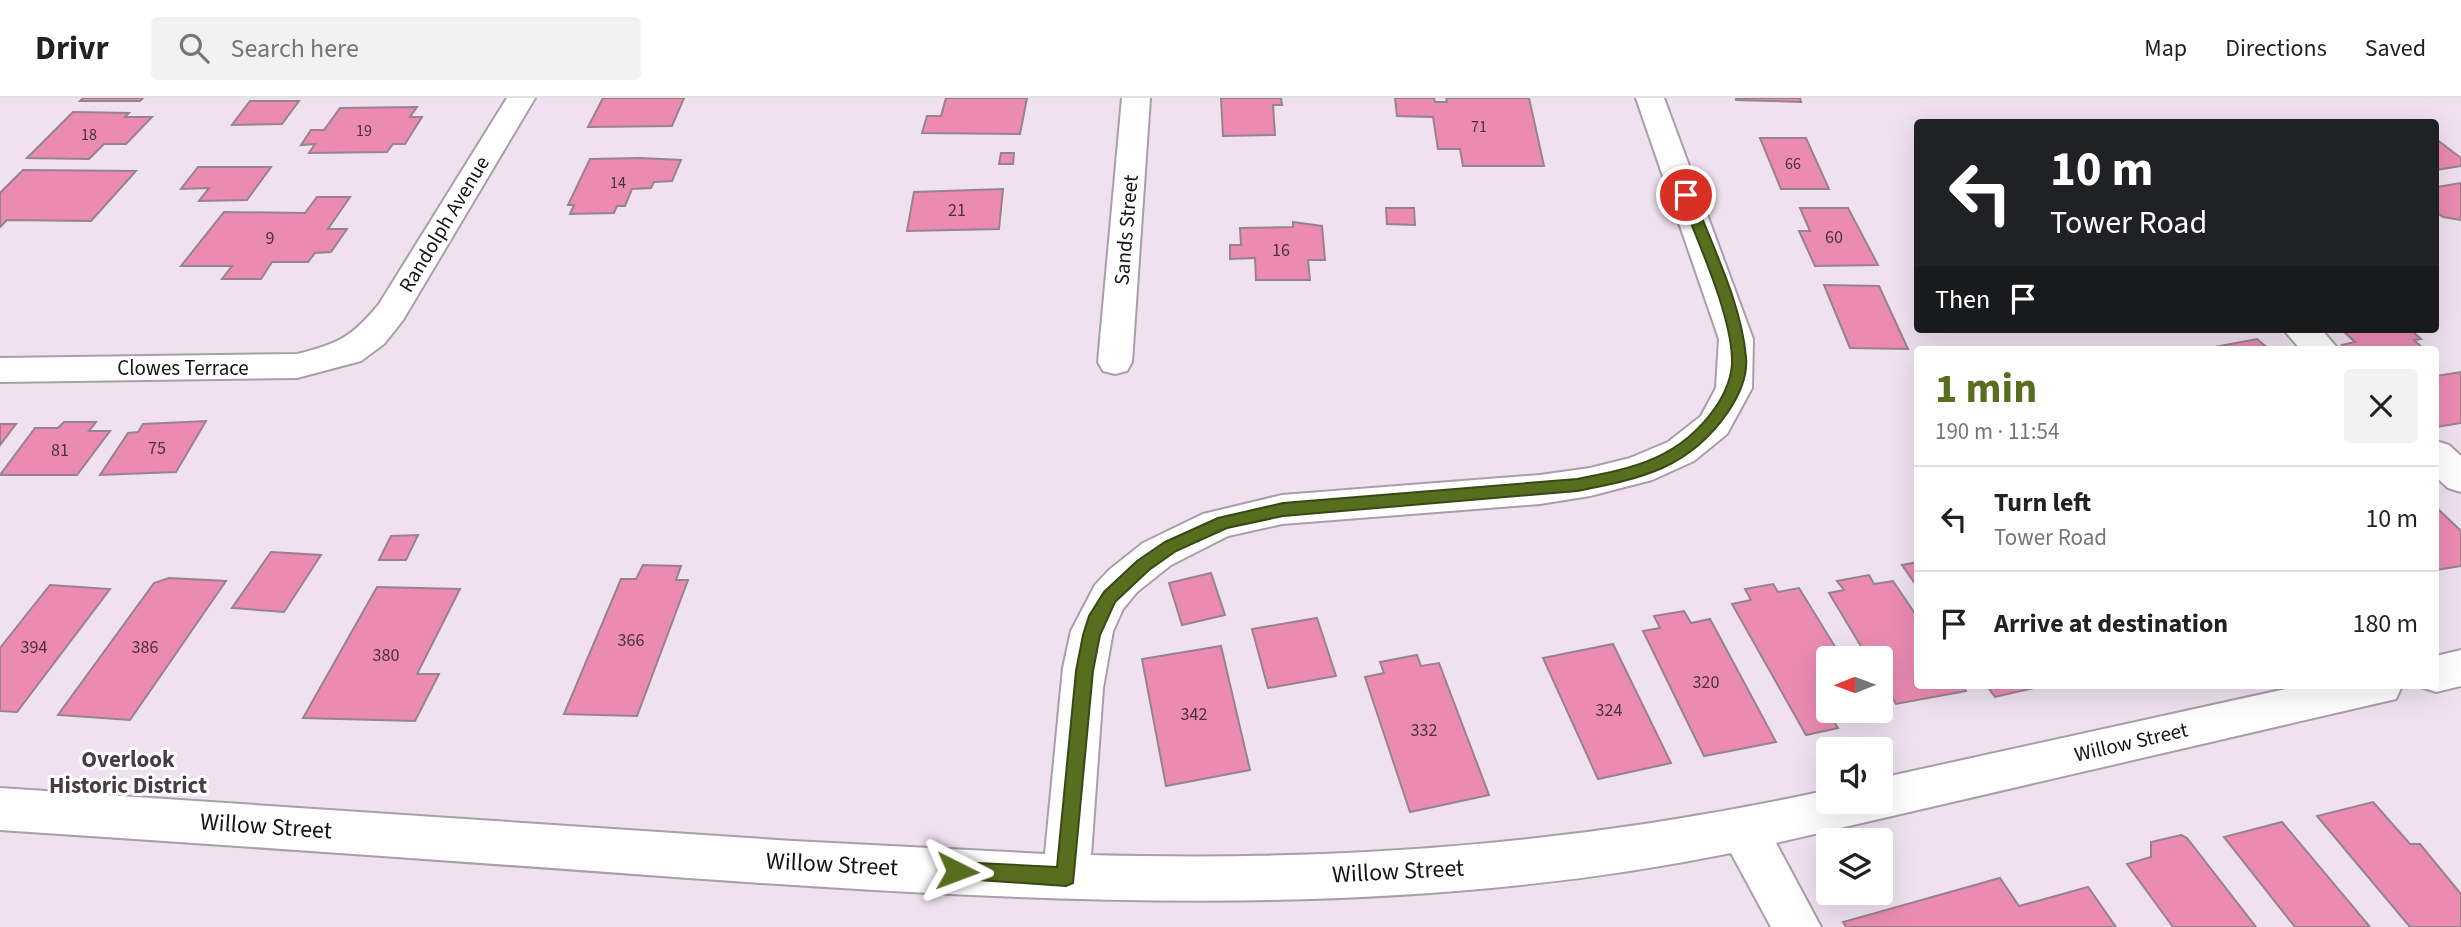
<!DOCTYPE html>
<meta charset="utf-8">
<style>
body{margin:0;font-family:"Source Sans 3",sans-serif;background:#f2f2f2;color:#222;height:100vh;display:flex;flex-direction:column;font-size:26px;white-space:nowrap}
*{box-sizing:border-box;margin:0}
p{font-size:23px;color:#767676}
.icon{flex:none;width:38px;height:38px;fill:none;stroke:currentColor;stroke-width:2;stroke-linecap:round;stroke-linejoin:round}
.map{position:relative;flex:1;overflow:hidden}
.details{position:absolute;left:1914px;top:248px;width:525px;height:343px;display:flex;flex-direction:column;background:#fff;border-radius:7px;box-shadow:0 7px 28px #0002}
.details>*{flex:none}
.banner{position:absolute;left:1914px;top:21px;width:525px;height:214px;border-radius:7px;box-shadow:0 7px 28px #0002;background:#202124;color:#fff;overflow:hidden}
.needle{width:46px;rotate:269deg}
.controls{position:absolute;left:1816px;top:548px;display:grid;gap:14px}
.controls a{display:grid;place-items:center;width:77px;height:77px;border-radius:7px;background:#fff;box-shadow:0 7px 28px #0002;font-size:35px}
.pin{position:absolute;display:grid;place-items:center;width:60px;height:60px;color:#fff;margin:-30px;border:4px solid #fff;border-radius:50%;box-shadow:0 2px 7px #0007}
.me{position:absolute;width:77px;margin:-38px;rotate:93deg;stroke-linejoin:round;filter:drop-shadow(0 0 5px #0008)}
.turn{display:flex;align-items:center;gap:24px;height:147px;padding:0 21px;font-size:32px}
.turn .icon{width:91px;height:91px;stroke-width:2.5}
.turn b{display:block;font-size:49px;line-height:60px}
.then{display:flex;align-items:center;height:66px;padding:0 21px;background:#0003;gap:14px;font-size:26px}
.round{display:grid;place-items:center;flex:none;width:74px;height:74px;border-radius:7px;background:#f2f2f2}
.head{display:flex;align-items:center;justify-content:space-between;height:119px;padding:0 21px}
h1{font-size:42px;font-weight:700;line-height:52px;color:#576e1e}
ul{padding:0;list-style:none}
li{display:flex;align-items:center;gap:21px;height:105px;padding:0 21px;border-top:2px solid #e0e0e0}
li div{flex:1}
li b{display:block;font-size:26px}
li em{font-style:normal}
header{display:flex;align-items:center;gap:42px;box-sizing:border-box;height:98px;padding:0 35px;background:#fff;border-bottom:2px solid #e0e0e0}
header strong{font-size:33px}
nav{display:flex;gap:38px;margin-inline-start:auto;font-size:24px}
.search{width:490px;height:63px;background:#f2f2f2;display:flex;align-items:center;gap:18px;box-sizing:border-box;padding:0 24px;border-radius:7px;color:#767676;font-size:26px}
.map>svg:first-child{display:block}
.building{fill:#eb8bb2;stroke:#97838a;stroke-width:2}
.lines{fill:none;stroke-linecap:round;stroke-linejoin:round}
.minor-casing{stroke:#aa9dac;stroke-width:4}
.minor{fill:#fff;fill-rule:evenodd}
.route{fill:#576e1e;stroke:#394814;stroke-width:2}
.labels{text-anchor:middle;stroke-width:6;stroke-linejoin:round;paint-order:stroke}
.far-number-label{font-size:16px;fill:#4d313f}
.number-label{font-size:18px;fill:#4d313f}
.street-label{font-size:21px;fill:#181319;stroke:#fff}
.neighbourhood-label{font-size:23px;font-weight:bold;fill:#473b48;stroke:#fff}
.near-street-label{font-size:24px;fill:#181319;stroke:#fff}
</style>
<header>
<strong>Drivr</strong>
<div class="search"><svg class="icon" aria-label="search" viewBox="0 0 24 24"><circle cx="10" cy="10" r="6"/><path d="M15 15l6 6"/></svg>Search here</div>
<nav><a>Map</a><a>Directions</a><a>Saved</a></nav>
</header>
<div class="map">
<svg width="2461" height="829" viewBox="0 0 2461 829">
<rect width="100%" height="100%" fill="#efe1f0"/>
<path class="building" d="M83,0H143L140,3H80Z
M603,0H684L672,28L588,29Z
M946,0H1027L1020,36L922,35L927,18H941Z
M1221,0H1281L1282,7H1273L1275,37L1223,38Z
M1395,0H1434L1435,4H1447L1446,0H1529L1544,68H1463L1460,51H1438L1433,19L1397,18Z
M1736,0H1800L1801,4L1736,2Z
M250,3H299L282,26L232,27Z
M417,9L410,19H422L405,46H393L387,54L309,55L315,46L301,47L311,32H324L340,10Z
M73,14L129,15L125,19H152L126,46H104L89,61L27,60Z
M1760,40H1806L1829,91H1781Z
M2436,41L2461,60V68L2436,72Z
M1001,55H1014L1013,66H999Z
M640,60L681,62L672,83L654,84L651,90L632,91L625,108H617L614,115L570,116L574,107H568L590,61Z
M198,69H271L247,102L199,103L209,90L181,91Z
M23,72L136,73L91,123L7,122L0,129V95Z
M2461,85V122L2443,119L2436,114V89Z
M1003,91L999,131L907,133L914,94Z
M317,99H350L328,131H347L331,154L315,155L308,164H272L261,181H222L232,168H181L224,114L305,115Z
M1386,110H1414L1415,127L1387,126Z
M1800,110H1848L1878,167L1815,168L1799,133H1810Z
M1293,124L1322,128L1325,162H1308L1310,182H1256L1255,160L1230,161V147H1241L1240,130L1293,129Z
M1824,187L1879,188L1908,251L1850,250Z
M2341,231H2410L2421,241L2414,242L2425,252H2348L2342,247L2355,244Z
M2257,241L2270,252L2204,251Z
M2461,274V325L2436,329V278Z
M206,323L176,374L100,377L128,335L138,334L143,326Z
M64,324H96L89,333H110L77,377H0L35,330H58Z
M0,326H16L0,347Z
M2436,409L2461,433V468L2436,472Z
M418,437L406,462H379L391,438Z
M271,454L321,457L284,514L232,510Z
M1918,464V490L1902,467Z
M643,467L681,468L676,482H688L637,618L564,616L621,481H636Z
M1211,475L1225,517L1182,527L1169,485Z
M1869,477L1874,486L1893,483L1918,520V588H1963L1966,593L1896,606L1881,581V560H1868L1829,495L1844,492L1837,483Z
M169,480L226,483L130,622L58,617L154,485Z
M1773,486L1778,494L1799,490L1842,560H1829V612L1874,613L1833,621L1838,630L1806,637L1732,506L1751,502L1745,491Z
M50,487L110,491L17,614L0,613V550Z
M377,489L460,491L417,576H439L415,623L303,620Z
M1684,513L1691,525L1710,521L1776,644L1704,658L1643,533L1660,530L1654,518Z
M1317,520L1336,578L1268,590L1252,531Z
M1613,546L1671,665L1598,681L1543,560Z
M1221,548L1250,672L1166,688L1142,561Z
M1417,557L1421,568L1439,565L1489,697L1410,714L1365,579L1384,575L1380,564Z
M1987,588H2043L1995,599Z
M2373,704L2410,746H2420L2461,796V829H2410L2317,718Z
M2282,724L2370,829H2295L2224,739Z
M2181,737L2187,740L2256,829H2173L2127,766L2151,759V744Z
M2000,780L2019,808L2088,789L2116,829H1846L1843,824Z"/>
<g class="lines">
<defs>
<path id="minor" d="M507,0H535L403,222L384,246L361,263L297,280L0,284V260L297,256C338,246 352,239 379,206Z
M1122,0H1150L1132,264L1127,273L1115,276L1103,273L1098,264Z
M1636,0H1664L1753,241L1752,290L1727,336L1694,363L1652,382L1590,398L1540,406L1282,426L1228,438L1171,467L1137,494L1123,511L1113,533L1103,590L1091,757C1344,764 1582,746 1829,692V704H1881V680L2299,588H2402L2396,601L1776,745L1821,829H1771L1731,755C1387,825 1036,804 688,780C459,763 229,747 0,732V690L793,743L1045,756L1063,570L1071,533L1095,487L1109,472L1143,445L1203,416L1282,397L1540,377L1590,370L1630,360L1668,344L1701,318L1716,290L1719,241Z
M2283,231H2321L2339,252H2301Z
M2436,343L2449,347L2461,358V394L2448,390L2436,379Z
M2461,552V588L2436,594L2421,589L2436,588V558Z"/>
</defs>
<use href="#minor" class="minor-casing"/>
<use href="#minor" class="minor"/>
</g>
<path class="route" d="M1686,93L1693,97C1712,148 1741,204 1746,259C1748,278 1738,299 1728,314C1689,371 1642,380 1577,393L1283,418L1227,430L1176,453L1149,472L1115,504L1100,537L1093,573L1073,785L1066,788L950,780L947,773L950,767L957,764L1057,769L1076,573L1083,537L1089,518L1104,494L1137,463L1165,444L1218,420L1283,405L1577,381C1635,370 1680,360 1715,310C1725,296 1733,277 1732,260C1730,212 1697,143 1680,97Z"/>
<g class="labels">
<g class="far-number-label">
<text x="1479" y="34">71</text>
<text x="364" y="38">19</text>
<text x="89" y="42">18</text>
<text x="1793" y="71">66</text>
<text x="618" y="90">14</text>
</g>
<g class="number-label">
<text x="957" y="118">21</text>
<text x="1834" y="145">60</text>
<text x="270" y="146">9</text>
<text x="1281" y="158">16</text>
<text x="157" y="356">75</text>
<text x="60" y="358">81</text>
<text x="631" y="548">366</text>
<text x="34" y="555">394</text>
<text x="145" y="555">386</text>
<text x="386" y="563">380</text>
<text x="1706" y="590">320</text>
<text x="1609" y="618">324</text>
<text x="1194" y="622">342</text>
<text x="1424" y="638">332</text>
</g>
<g class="street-label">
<text transform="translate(444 126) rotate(-59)" y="7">Randolph Avenue</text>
<text transform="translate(1126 132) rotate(-85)" y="7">Sands Street</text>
<text x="183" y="277">Clowes Terrace</text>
<text transform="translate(2131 644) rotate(-13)" y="7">Willow Street</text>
</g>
<g class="neighbourhood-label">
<text x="128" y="669">Overlook<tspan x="128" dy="26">Historic District</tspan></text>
</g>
<g class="near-street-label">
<text transform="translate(266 728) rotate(4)" y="8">Willow Street</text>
<text transform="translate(832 766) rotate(3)" y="8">Willow Street</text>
<text transform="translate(1398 773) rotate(-3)" y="8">Willow Street</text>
</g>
</g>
</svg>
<div class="controls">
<a><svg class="needle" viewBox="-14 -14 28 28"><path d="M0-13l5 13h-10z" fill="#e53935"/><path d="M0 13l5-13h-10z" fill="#767676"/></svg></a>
<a><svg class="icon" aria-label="sound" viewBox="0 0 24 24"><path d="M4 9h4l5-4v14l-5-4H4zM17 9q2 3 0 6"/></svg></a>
<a><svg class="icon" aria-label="layers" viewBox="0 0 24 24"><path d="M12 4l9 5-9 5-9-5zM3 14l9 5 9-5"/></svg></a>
</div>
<div class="pin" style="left:1686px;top:97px;background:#d93025"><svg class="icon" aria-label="arrive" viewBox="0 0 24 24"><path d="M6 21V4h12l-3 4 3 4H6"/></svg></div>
<svg class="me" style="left:957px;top:773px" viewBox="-20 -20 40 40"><path d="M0-17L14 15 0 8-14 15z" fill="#576e1e" stroke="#fff" stroke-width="4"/></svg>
<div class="banner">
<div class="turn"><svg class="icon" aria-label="left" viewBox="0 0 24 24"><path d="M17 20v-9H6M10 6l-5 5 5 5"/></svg><div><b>10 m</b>Tower Road</div></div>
<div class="then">Then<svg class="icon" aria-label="arrive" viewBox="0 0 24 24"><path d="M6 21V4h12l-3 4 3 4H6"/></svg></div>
</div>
<section class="details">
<div class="head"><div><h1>1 min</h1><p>190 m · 11:54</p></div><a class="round"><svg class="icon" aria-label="close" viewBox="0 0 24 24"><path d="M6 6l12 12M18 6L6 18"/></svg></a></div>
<ul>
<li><svg class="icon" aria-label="left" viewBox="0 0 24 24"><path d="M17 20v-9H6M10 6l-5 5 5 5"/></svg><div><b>Turn left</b><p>Tower Road</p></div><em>10 m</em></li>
<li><svg class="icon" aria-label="arrive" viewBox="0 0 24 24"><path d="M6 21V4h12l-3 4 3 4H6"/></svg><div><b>Arrive at destination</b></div><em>180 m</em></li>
</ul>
</section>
</div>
